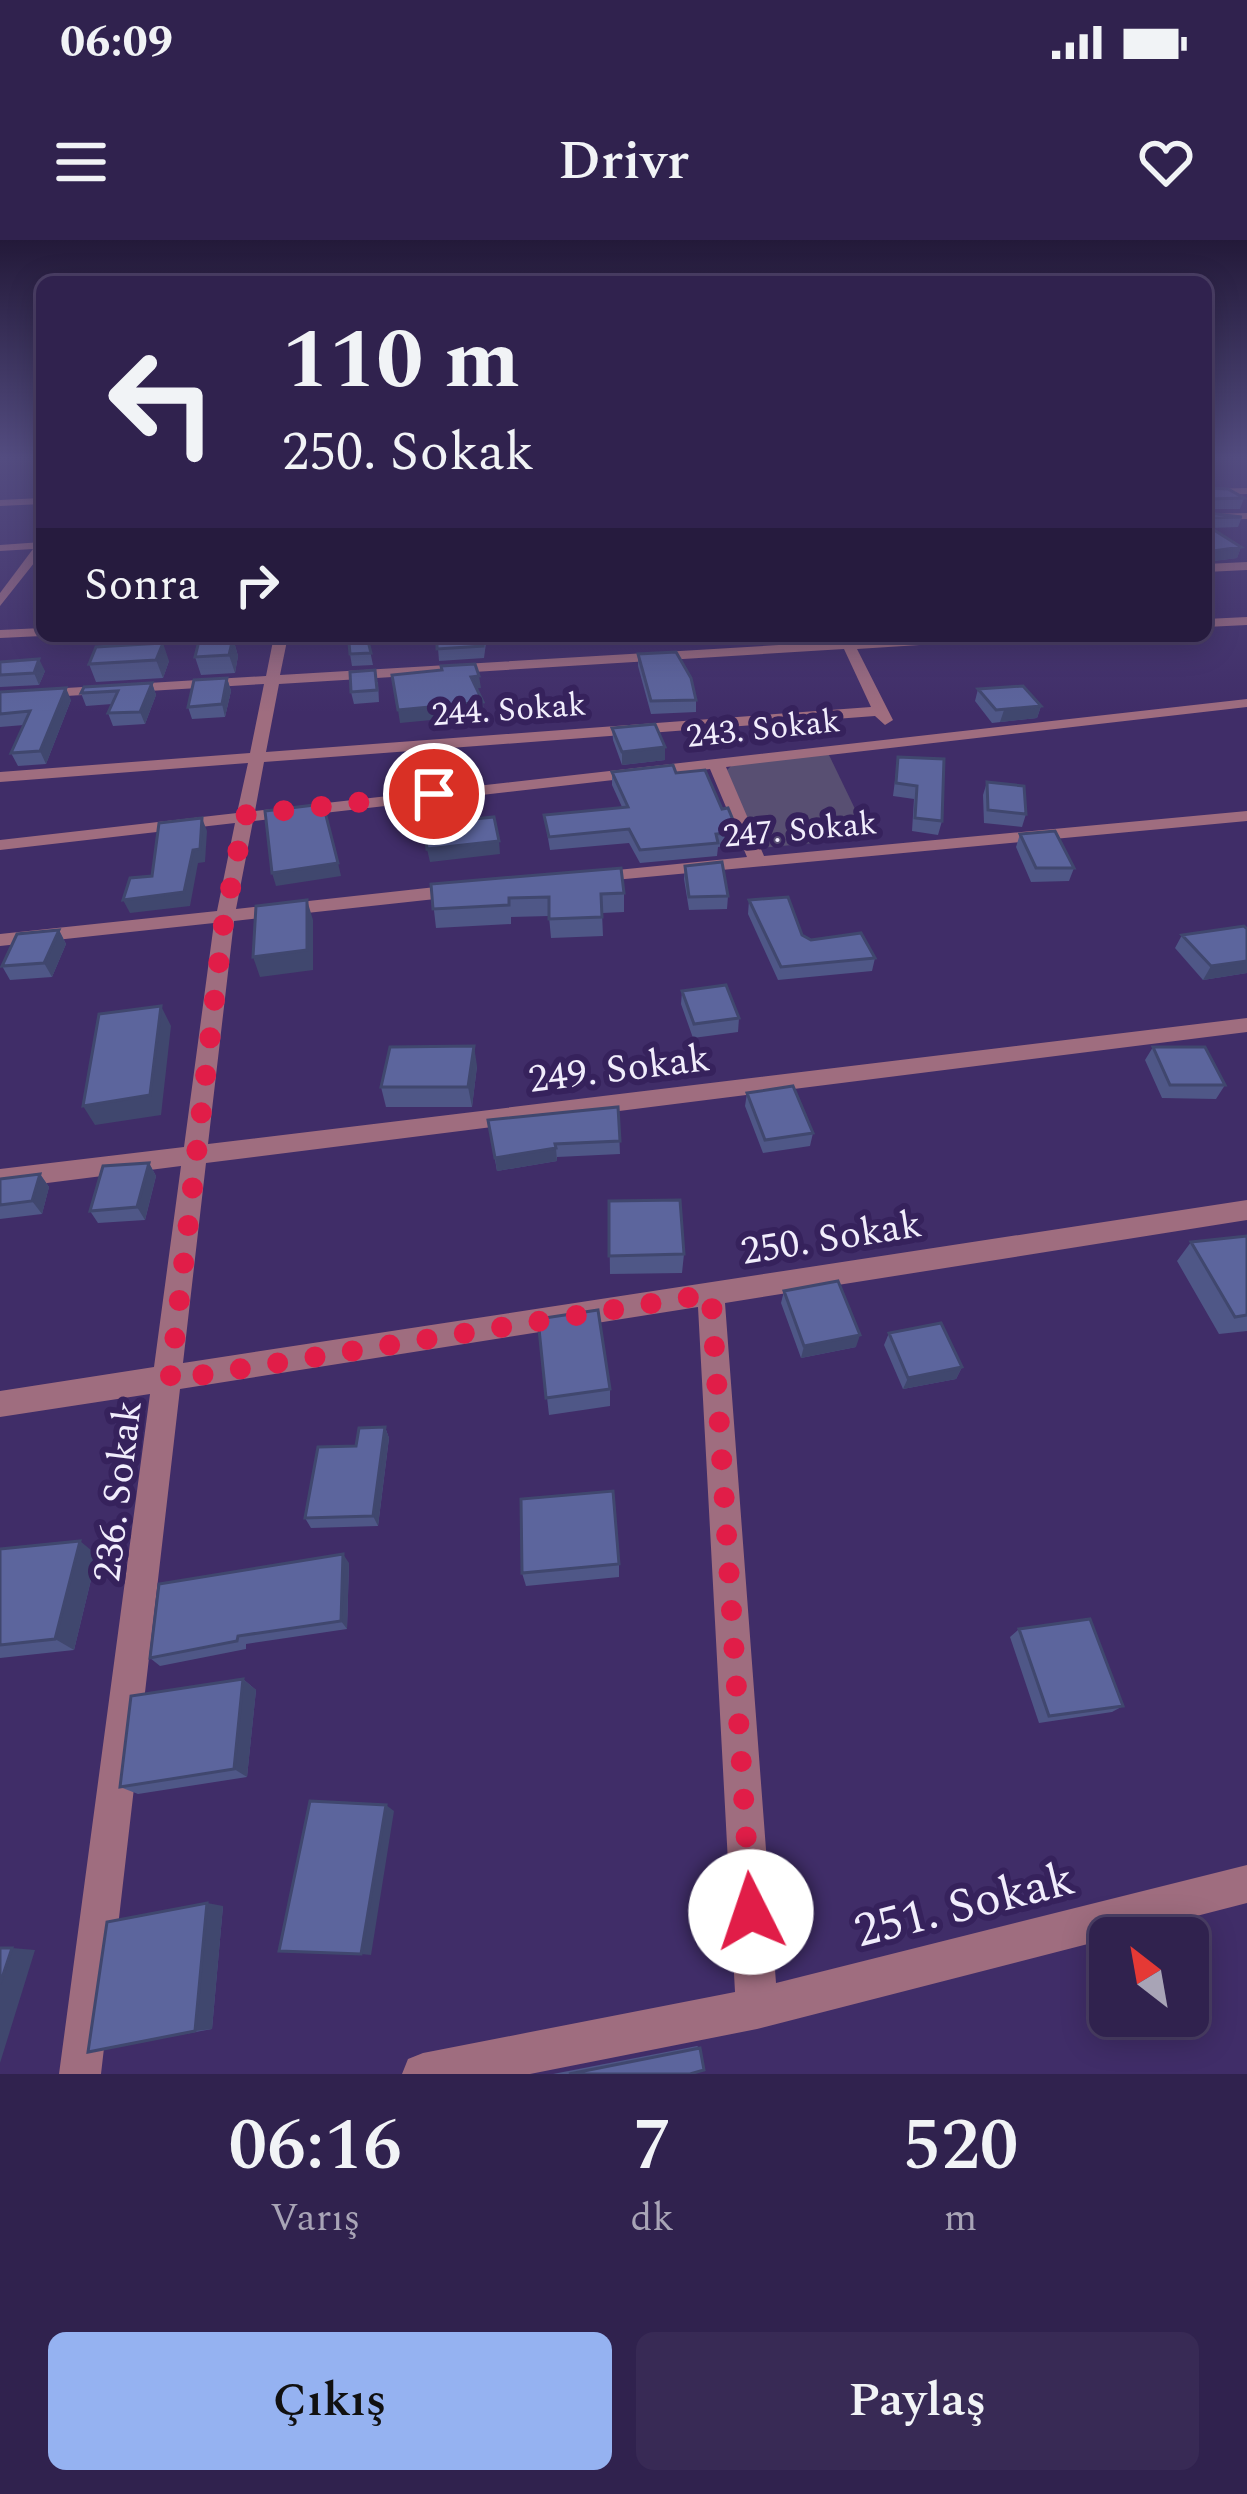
<!DOCTYPE html>
<html lang="tr">
<meta charset="utf-8">
<style>
body{margin:0;font-family:Spectral,serif;background:#382a55;color:#f1f3f6;height:100vh;display:flex;flex-direction:column;font-size:45px;white-space:nowrap}
*{box-sizing:border-box;margin:0}
p{font-size:39px;color:#a8a4b6}
.icon{flex:none;width:66px;height:66px;fill:none;stroke:currentColor;stroke-width:2;stroke-linecap:round;stroke-linejoin:round}
.map{position:relative;height:1834px;overflow:hidden}
.details{display:flex;flex-direction:column;background:#30224e;flex:1}
.details>*{flex:none}
.hud{position:absolute;left:36px;top:36px;width:1176px;height:366px;border-radius:18px;box-shadow:0 6px 30px #0003,0 0 0 3px #4b3f66;background:#30224e;color:#f1f3f6;overflow:hidden}
.needle{width:78px;rotate:329deg}
.controls{position:absolute;left:1089px;top:1677px;display:grid;gap:24px}
.controls a{display:grid;place-items:center;width:120px;height:120px;border-radius:18px;background:#30224e;box-shadow:0 6px 30px #0003,0 0 0 3px #4b3f66;font-size:60px}
.pin{position:absolute;display:grid;place-items:center;width:102px;height:102px;color:#fff;margin:-51px;border:6px solid #fff;border-radius:50%;box-shadow:0 3px 12px #0007}
.me{position:absolute;width:132px;margin:-66px;rotate:356deg;stroke-linejoin:round;filter:drop-shadow(0 0 9px #0008)}
.turn{display:flex;align-items:center;gap:42px;height:252px;padding:0 48px;font-size:54px}
.turn .icon{width:156px;height:156px;stroke-width:2.5}
.turn b{display:block;font-size:84px;line-height:102px}
.then{display:flex;align-items:center;height:114px;padding:0 48px;background:#0003;gap:24px;font-size:45px}
.eta{display:flex;justify-content:space-evenly;align-items:center;height:204px;text-align:center}
.eta b{font-size:72px;font-weight:600;line-height:84px}
.button{display:flex;gap:24px;margin-top:auto;padding:24px 48px}
.button a{flex:1;height:138px;border-radius:18px;background:#95b2f1;color:#111;font-size:48px;font-weight:600;line-height:138px;text-align:center}
.button a+a{background:#382a55;color:#f1f3f6}
.status{display:flex;justify-content:space-between;align-items:center;height:84px;padding:0 60px;background:#30224e;direction:ltr}
.status svg{height:33px;fill:currentColor}
header{display:flex;justify-content:space-between;align-items:center;height:156px;padding:0 48px;background:#30224e;font-size:54px;font-weight:600}
.map>svg:first-child{display:block}
.green{fill:#584f72}
.lines{fill:none;stroke-linecap:round;stroke-linejoin:round}
.minor{fill:#9f6d7f;fill-rule:evenodd}
.wall{fill:#4f5787}
.shaded-wall{fill:#40476e}
.building{fill:#5c659d;stroke:#40476e;stroke-width:3}
.route{stroke:#e11d48;stroke-width:21;stroke-dasharray:0 37.8}
.labels{text-anchor:middle;stroke-width:12;stroke-linejoin:round;paint-order:stroke}
.far-street-label{font-size:33px;fill:#f1edfc;stroke:#36225c}
.street-label{font-size:39px;fill:#f1edfc;stroke:#36225c}
.near-street-label{font-size:48px;fill:#f1edfc;stroke:#36225c}
</style>
<div class="status"><b>06:09</b><svg viewBox="0 0 49 12"><path d="M0 12V9h3v3zM5 12V6h3v6zM10 12V3h3v9zM15 12V0h3v12zM26 1h20v11H26zM47 4h2v5h-2z"/></svg></div>
<header><svg class="icon" aria-label="menu" viewBox="0 0 24 24"><path d="M4 6h16M4 12h16M4 18h16"/></svg>Drivr<svg class="icon" aria-label="heart" viewBox="0 0 24 24"><path d="M12 20l-8-8c-3-5 5-10 8-4 3-6 11-1 8 4z"/></svg></header>
<div class="map">
<svg width="1247" height="1834" viewBox="0 0 1247 1834">
<rect width="100%" height="100%" fill="#402d68"/>
<path class="green" d="M828,513L869,598L759,608L727,530L733,524Z"/>
<g class="lines">
<path class="minor" d="M1247,248V254L1206,255V249Z
M42,258V264L0,266V260Z
M1247,273V279L1206,280V274Z
M42,302V313L0,366V353L33,309L0,311V305Z
M1247,322V330L1206,332V324Z
M1247,377V385L1206,387V379Z
M42,388V396L0,398V390Z
M274,396H288L280,435L931,396H1005L998,400L857,409L893,480L885,485L875,476L264,522L255,571L1247,459V467L726,527L764,616L1247,571V581L593,642L584,637L587,633L747,617L710,529L253,581L236,669L463,644L472,650L463,656L234,681L208,904L1247,778V792L206,923L183,1123L1247,960V980L725,1063L776,1743L1247,1625V1663L757,1789L530,1834H402L408,1819L423,1813L735,1752L698,1067L180,1149L101,1834H59L150,1154L0,1177V1151L154,1127L181,926L0,949V929L184,907L214,683L0,706V694L217,671L235,583L0,610V600L237,573L248,523L0,542V532L250,513L264,444L0,460V452L266,436ZM844,409L871,467L266,512L279,444Z"/>
</g>
<path class="wall" d="M1206,216L1214,217L1211,227H1206Z
M1206,236L1207,248L1244,258L1240,269H1208L1207,273L1242,277L1238,287L1211,288L1241,307L1237,318L1206,322Z
M437,396H487L484,418L439,421Z
M233,398L238,416L235,433L201,435L195,417Z
M368,401L373,425L352,426L350,414Z
M96,407L169,421L163,438L96,442L89,424Z
M638,414L696,460V472L651,474L638,426Z
M0,422L45,431L39,445L0,447Z
M227,438L231,451L225,477L192,479L188,467Z
M378,442L379,462L354,464L351,452Z
M152,443L156,455L145,484L113,486L108,473L112,464L86,466L81,453Z
M978,449L1041,466L1037,478L992,483L975,461Z
M0,452L71,460L46,524L18,526L11,513L24,485L0,487Z
M612,488L665,507V520L622,525L613,500Z
M898,517L942,581L938,595L912,591L914,559L893,556Z
M612,532L676,533L722,569L738,592L737,605L718,607L717,616L640,623L629,603L550,610L544,575L622,567L612,545Z
M987,542L1026,574L1022,587L984,583L983,555Z
M1020,594L1074,628L1069,641L1031,642L1016,607Z
M685,626L728,656L727,669L689,670L684,639Z
M431,644L624,653V672L602,673L603,696L551,698L549,676L511,677V684L436,688Z
M749,660L811,700L875,718L872,731L778,740L748,674Z
M1247,689V733L1203,740L1175,708L1182,695Z
M59,690L66,704L52,737L10,740L2,726Z
M682,751L739,778L738,792L693,798L681,764Z
M1153,807L1225,845L1216,859L1162,858L1145,820Z
M477,826L472,867H386L381,847Z
M747,853L813,893L810,906L763,913L745,866Z
M618,867L620,914L557,917V921L497,931L488,880Z
M149,923L156,936L145,980L98,983L90,971Z
M40,934L49,947L42,974L0,979V939Z
M609,961L684,1014L682,1033L610,1034Z
M1247,996V1091L1219,1094L1177,1021L1191,1002Z
M784,1051L856,1107L801,1118L781,1063Z
M538,1079L610,1149V1166L549,1175Z
M889,1093L962,1127L956,1139L903,1149L884,1105Z
M385,1187L389,1198L378,1286L311,1288L305,1278L356,1206Z
M0,1309L97,1315L74,1410L0,1418Z
M349,1323L347,1389L246,1404V1409L160,1426L150,1418Z
M619,1324V1337L526,1346L522,1333Z
M1019,1389L1123,1466L1112,1472L1039,1483L1010,1397Z
M243,1439L256,1450L247,1537L138,1554L120,1547Z
M223,1666L212,1789L88,1812Z
M697,1806L700,1808L690,1834H553Z"/>
<path class="shaded-wall" d="M1241,307L1237,318L1206,322V312Z
M233,398L238,416L235,433L229,415Z
M163,403L169,421L163,438L156,420Z
M39,419L45,431L39,445L34,433Z
M479,436L481,448L472,449L471,437Z
M227,438L231,451L225,477L222,464Z
M152,443L156,455L145,484L140,472Z
M66,448L71,460L46,524L40,511Z
M483,462L484,475L400,483L398,470Z
M1041,466L1037,478L1000,482L1004,470Z
M665,507V520L622,525V512Z
M202,578L207,591L205,622L198,623L190,666L130,673L123,660L193,610Z
M499,601L500,614L430,622L427,609Z
M338,623L341,636L276,646L272,633Z
M307,660L313,680V730L260,737L253,717Z
M59,690L66,704L52,737L44,723Z
M1247,721V733L1203,740L1211,726Z
M161,766L171,786L161,875L95,885L83,866Z
M474,806L477,826L472,867L468,847Z
M556,908L557,921L497,931L495,918Z
M149,923L156,936L145,980L137,967Z
M40,934L49,947L42,974L32,961Z
M860,1095L856,1107L801,1118L804,1106Z
M962,1127L956,1139L903,1149L908,1138Z
M385,1187L389,1198L378,1286L373,1276Z
M80,1301L97,1315L74,1410L55,1399Z
M343,1314L349,1323L347,1389L341,1381Z
M243,1439L256,1450L247,1537L234,1529Z
M386,1565L394,1571L371,1715L361,1714Z
M207,1663L223,1666L212,1789L195,1791Z
M12,1708L35,1710L0,1823V1744Z"/>
<path class="building" d="M1206,236L1207,248L1228,249L1244,258L1210,259L1207,273L1242,277L1206,278Z
M1206,285L1241,307L1206,312Z
M437,396H484L483,406L437,409Z
M233,398L229,415L195,417L199,401Z
M368,401L371,413L350,414L349,403Z
M163,403L156,420L89,424L96,407Z
M676,412L691,438L696,460L651,461L638,414Z
M39,419L34,433L0,435V422Z
M475,424L479,436L471,437L483,462L398,470L392,435L442,430L441,426Z
M375,430L377,450L351,452L350,432Z
M227,438L222,464L188,467L194,440Z
M152,443L140,472L108,473L118,451L81,453L84,447Z
M1023,446L1041,466L996,470L978,449Z
M66,448L40,511L11,513L30,471L0,474V452Z
M655,484L665,507L622,512L612,488Z
M898,517L944,519L942,581L915,578L917,546L896,543Z
M673,525L676,533L705,530L722,569L728,568L738,592L716,594L718,603L640,610L629,589L549,597L544,575L628,567L612,532Z
M987,542L1024,546L1026,574L988,570Z
M323,564L338,623L272,633L265,571Z
M494,577L499,601L427,609L424,584Z
M202,578L200,609L193,610L184,652L123,660L130,638L152,636L159,583Z
M1055,591L1074,628H1036L1020,594Z
M722,622L728,656L689,657L685,626Z
M621,628L624,653L601,654L602,677L549,679V657L509,658V665L433,669L431,644Z
M788,657L802,695L811,700L861,693L875,718L781,727L749,660Z
M307,660V710L253,717L256,666Z
M1244,686L1247,689V721L1211,726L1182,695Z
M59,690L44,723L2,726L17,694Z
M726,745L739,778L694,784L682,751Z
M161,766L150,855L83,866L99,774Z
M474,806L468,847H381L390,807Z
M1153,807H1205L1225,845H1170Z
M793,846L813,893L765,900L747,853Z
M618,867L620,901L555,904L556,908L495,918L488,880Z
M149,923L137,967L90,971L103,926Z
M40,934L32,961L0,965V939Z
M680,960L684,1014L609,1016V961Z
M1247,996V1075L1235,1077L1191,1002Z
M838,1041L860,1095L804,1106L784,1051Z
M598,1070L610,1149L546,1158L538,1079Z
M941,1083L962,1127L908,1138L889,1093Z
M385,1187L373,1276L305,1278L318,1207L356,1206L359,1188Z
M613,1251L619,1324L522,1333L521,1259Z
M80,1301L55,1399L0,1405V1309Z
M343,1314L341,1381L238,1396L237,1401L150,1418L159,1344Z
M1090,1379L1123,1466L1049,1476L1019,1389Z
M243,1439L234,1529L120,1547L131,1456Z
M310,1561L386,1565L361,1714L279,1711Z
M207,1663L195,1791L88,1812L107,1682Z
M0,1708H12L0,1744Z
M700,1808L704,1830L690,1834H569Z"/>
<linearGradient id="sky" x2="0" y2="1"><stop stop-color="#231939"/><stop offset="0.46" stop-color="#534c80"/><stop offset="1" stop-color="#534c80" stop-opacity="0"/></linearGradient>
<rect width="1247" height="473" fill="url(#sky)"/>
<g class="lines">
<path class="route" d="M434,554L245,575L223,687L170,1140L711,1054L751,1672"/>
</g>
<g class="labels">
<g class="far-street-label">
<text transform="translate(509 468) rotate(-4)" y="12">244. Sokak</text>
<text transform="translate(763 487) rotate(-6)" y="12">243. Sokak</text>
<text transform="translate(800 588) rotate(-5)" y="12">247. Sokak</text>
</g>
<g class="street-label">
<text transform="translate(619 827) rotate(-7)" y="14">249. Sokak</text>
<text transform="translate(831 996) rotate(-9)" y="14">250. Sokak</text>
<text transform="translate(116 1251) rotate(-83)" y="14">236. Sokak</text>
</g>
<g class="near-street-label">
<text transform="translate(964 1663) rotate(-14)" y="17">251. Sokak</text>
</g>
</g>
</svg>
<div class="controls">
<a><svg class="needle" viewBox="-14 -14 28 28"><path d="M0-13l5 13h-10z" fill="#e53935"/><path d="M0 13l5-13h-10z" fill="#a8a4b6"/></svg></a>
</div>
<div class="pin" style="left:434px;top:554px;background:#d93025"><svg class="icon" aria-label="arrive" viewBox="0 0 24 24"><path d="M6 21V4h12l-3 4 3 4H6"/></svg></div>
<svg class="me" style="left:751px;top:1672px" viewBox="-20 -20 40 40"><circle r="19" fill="#fff"/><path d="M0-13L10 11 0 6-10 11z" fill="#e11d48"/></svg>
<div class="hud">
<div class="turn"><svg class="icon" aria-label="left" viewBox="0 0 24 24"><path d="M17 20v-9H6M10 6l-5 5 5 5"/></svg><div><b>110 m</b>250. Sokak</div></div>
<div class="then">Sonra<svg class="icon" aria-label="right" viewBox="0 0 24 24"><path d="M7 20v-9h11M14 6l5 5-5 5"/></svg></div>
</div>
</div>
<section class="details">
<div class="eta">
<div><b>06:16</b><p>Varış</p></div>
<div><b>7</b><p>dk</p></div>
<div><b>520</b><p>m</p></div>
</div>
<div class="button"><a>Çıkış</a><a>Paylaş</a></div>
</section>
